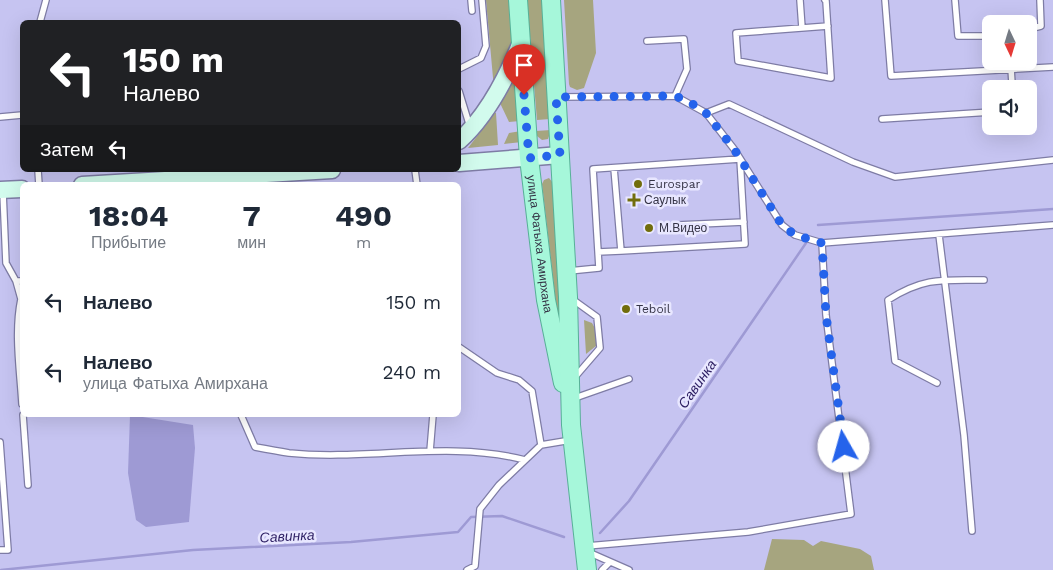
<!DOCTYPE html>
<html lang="ru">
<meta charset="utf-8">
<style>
body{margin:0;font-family:"Work Sans",sans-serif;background:#f2f2f3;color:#1f2937;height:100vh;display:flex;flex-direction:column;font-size:19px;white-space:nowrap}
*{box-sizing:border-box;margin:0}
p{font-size:16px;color:#747a83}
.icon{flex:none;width:28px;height:28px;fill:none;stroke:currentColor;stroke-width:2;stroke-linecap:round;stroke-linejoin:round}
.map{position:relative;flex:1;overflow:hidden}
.panel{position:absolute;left:20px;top:182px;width:441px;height:235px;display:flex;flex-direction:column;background:#fff;border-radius:8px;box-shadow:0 5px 20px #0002}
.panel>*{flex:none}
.hud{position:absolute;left:20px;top:20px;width:441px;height:152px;border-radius:8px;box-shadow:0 5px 20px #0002;background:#202124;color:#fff;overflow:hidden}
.needle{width:32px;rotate:176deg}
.tools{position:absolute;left:982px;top:15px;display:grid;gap:10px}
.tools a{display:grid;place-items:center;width:55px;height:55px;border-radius:8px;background:#fff;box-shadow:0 5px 20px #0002;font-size:25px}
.pin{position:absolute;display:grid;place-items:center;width:42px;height:42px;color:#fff;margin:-51px -21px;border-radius:50% 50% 50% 0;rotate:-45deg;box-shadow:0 0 5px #0007}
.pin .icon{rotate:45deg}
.me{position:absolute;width:55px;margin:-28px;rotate:353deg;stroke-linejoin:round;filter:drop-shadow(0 0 4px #0008)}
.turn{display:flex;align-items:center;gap:18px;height:105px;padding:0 20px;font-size:22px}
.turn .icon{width:65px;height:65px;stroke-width:2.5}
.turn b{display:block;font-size:35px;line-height:42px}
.then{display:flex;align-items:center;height:48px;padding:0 20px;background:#0003;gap:10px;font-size:19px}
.eta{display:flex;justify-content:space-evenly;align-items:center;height:85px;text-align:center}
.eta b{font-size:30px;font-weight:700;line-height:35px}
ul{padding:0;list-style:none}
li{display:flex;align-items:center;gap:15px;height:70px;padding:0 20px}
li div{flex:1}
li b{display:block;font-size:19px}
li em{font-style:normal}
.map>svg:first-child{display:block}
.green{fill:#a6a57f}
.water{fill:#9e9ad4}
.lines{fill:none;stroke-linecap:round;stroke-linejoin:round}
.stream{stroke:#9e9ad4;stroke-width:2.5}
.lane-casing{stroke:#7e7ca5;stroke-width:8}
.secondary-casing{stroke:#7e7ca5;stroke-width:19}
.primary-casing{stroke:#57b097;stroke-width:20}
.lane{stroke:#fff;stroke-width:5.5}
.secondary{stroke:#d2fbed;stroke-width:16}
.primary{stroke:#a6f7da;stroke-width:18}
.route{stroke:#2563eb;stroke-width:9;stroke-dasharray:0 16.2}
.poi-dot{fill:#716d0c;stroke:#e8e7ff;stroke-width:2}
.labels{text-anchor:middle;stroke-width:5;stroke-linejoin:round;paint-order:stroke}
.poi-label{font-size:12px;fill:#353446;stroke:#e8e7ff;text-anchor:start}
.street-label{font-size:12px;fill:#353446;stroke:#e8e7ff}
.water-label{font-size:14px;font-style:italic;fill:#2d1f63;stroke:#e8e7ff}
</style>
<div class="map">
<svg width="1053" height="570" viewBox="0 0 1053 570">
<rect width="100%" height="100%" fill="#c6c4f1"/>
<path class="green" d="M486,0H509L513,38L511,54L494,89Z
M527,0H542L550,119L537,120Z
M564,0H593L596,53L584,88L577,90L570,87L569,84Z
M516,77L520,121L509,122L500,103Z
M496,113L498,145L468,148L495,113Z
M551,130L548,139L542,140L537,136L536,131Z
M521,131L522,142L504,144L509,133Z
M549,178L553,183L565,346H561L542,184L544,180Z
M584,320L592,323L597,332L596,346L586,354Z
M772,539L804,540L813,546L821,541L860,549L871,556L874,570H764Z"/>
<path class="water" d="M130,415L193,425L195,448L189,522L146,527L136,520L128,473Z"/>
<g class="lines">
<path class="stream" d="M818,225L1053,209
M600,533L629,501L806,243
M1,570L193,550L351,542L458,532L471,517L502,516L564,537"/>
<defs>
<path id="lane" d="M471,0L472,11
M800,0L802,28
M825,0L826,1L831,78L738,61L736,33L828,26
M885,0L891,76L1053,67
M955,0L958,36H990
M40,22L46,0
M1029,29L1041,26L1040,0
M647,41L684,39L687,69L675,96
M993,61L994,69
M1011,68L1012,84
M459,69L481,58L486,46L482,0
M459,91L470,127
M560,97L675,96L706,113L734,149L782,225L795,235L822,243L1053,225
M706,113L729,104L853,162L895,177L1053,160
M0,117L22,115
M882,119L991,112
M38,170L39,185
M415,170L417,185
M3,192L6,263L16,281H22
M677,225L744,222
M939,235L964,435L972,531
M598,252L621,251L614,168
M569,271L599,268L593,169L740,159L745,244L621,251
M16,281L21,299H22
M21,299C14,333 20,369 22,404
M572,299L597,317L600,348L575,377
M459,347L497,373L519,380L532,391L541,445
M937,383L895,361L888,300C924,277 943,280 984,280
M572,399L629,379
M23,415L28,485
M241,415L255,447C266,449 277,451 289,453C367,461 448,440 525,460
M0,442L8,550H0
M430,451L433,415
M587,546L748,532L851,514L826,315L822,243
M588,552L629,570
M467,570L475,566L480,509L499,485L541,445L571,440
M602,570L609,563"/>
<path id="secondary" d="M459,141C488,115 507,77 521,42
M459,163L560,155
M82,185L332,170
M0,190L22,189"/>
<g id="primary">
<path id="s1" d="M518,0L529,158L546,300L563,383"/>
<path d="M551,0L568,297L571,425L587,570"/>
</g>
</defs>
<use href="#lane" class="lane-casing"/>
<use href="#secondary" class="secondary-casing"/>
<use href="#primary" class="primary-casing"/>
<use href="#lane" class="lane"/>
<use href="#secondary" class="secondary"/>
<use href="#primary" class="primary"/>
</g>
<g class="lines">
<path class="route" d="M524,95L529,158L560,155L556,97L675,96L688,101L706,113L734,149L782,225L795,235L822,243L826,315L844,447"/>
</g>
<g class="poi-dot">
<circle cx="638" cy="184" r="5"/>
<path d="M631.5 192.5h5v5h5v5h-5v5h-5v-5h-5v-5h5z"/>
<circle cx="649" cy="228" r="5"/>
<circle cx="626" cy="309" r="5"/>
</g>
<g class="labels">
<g class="poi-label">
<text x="648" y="188">Eurospar</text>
<text x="644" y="204">Саулык</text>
<text x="659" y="232">М.Видео</text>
<text x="636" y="313">Teboil</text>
</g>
<g class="street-label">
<text dy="4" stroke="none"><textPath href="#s1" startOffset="245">улица Фатыха Амирхана</textPath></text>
</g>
<g class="water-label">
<text transform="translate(697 384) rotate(-55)" y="5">Савинка</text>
<text transform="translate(287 536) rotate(-3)" y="5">Савинка</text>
</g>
</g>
</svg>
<div class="tools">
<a><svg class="needle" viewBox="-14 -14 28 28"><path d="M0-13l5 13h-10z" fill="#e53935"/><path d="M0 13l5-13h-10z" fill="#747a83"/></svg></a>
<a><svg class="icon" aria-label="sound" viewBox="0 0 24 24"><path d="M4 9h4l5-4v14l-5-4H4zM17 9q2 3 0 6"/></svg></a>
</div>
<div class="pin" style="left:524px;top:95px;background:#d93025"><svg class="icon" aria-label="arrive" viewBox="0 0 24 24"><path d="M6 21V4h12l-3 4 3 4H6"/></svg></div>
<svg class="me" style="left:844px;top:447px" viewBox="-20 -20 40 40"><circle r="19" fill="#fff"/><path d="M0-13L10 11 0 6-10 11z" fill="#2563eb"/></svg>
<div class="hud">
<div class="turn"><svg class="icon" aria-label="left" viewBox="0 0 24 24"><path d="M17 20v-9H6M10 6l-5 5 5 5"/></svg><div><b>150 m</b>Налево</div></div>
<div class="then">Затем<svg class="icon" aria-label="left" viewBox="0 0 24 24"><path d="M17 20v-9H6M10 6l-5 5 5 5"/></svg></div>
</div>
<section class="panel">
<div class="eta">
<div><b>18:04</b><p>Прибытие</p></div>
<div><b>7</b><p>мин</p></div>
<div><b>490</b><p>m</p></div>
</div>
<ul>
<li><svg class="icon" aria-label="left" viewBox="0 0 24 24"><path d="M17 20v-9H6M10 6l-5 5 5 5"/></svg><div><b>Налево</b></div><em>150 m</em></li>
<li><svg class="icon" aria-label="left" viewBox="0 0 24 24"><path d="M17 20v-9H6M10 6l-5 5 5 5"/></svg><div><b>Налево</b><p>улица Фатыха Амирхана</p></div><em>240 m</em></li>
</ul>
</section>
</div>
